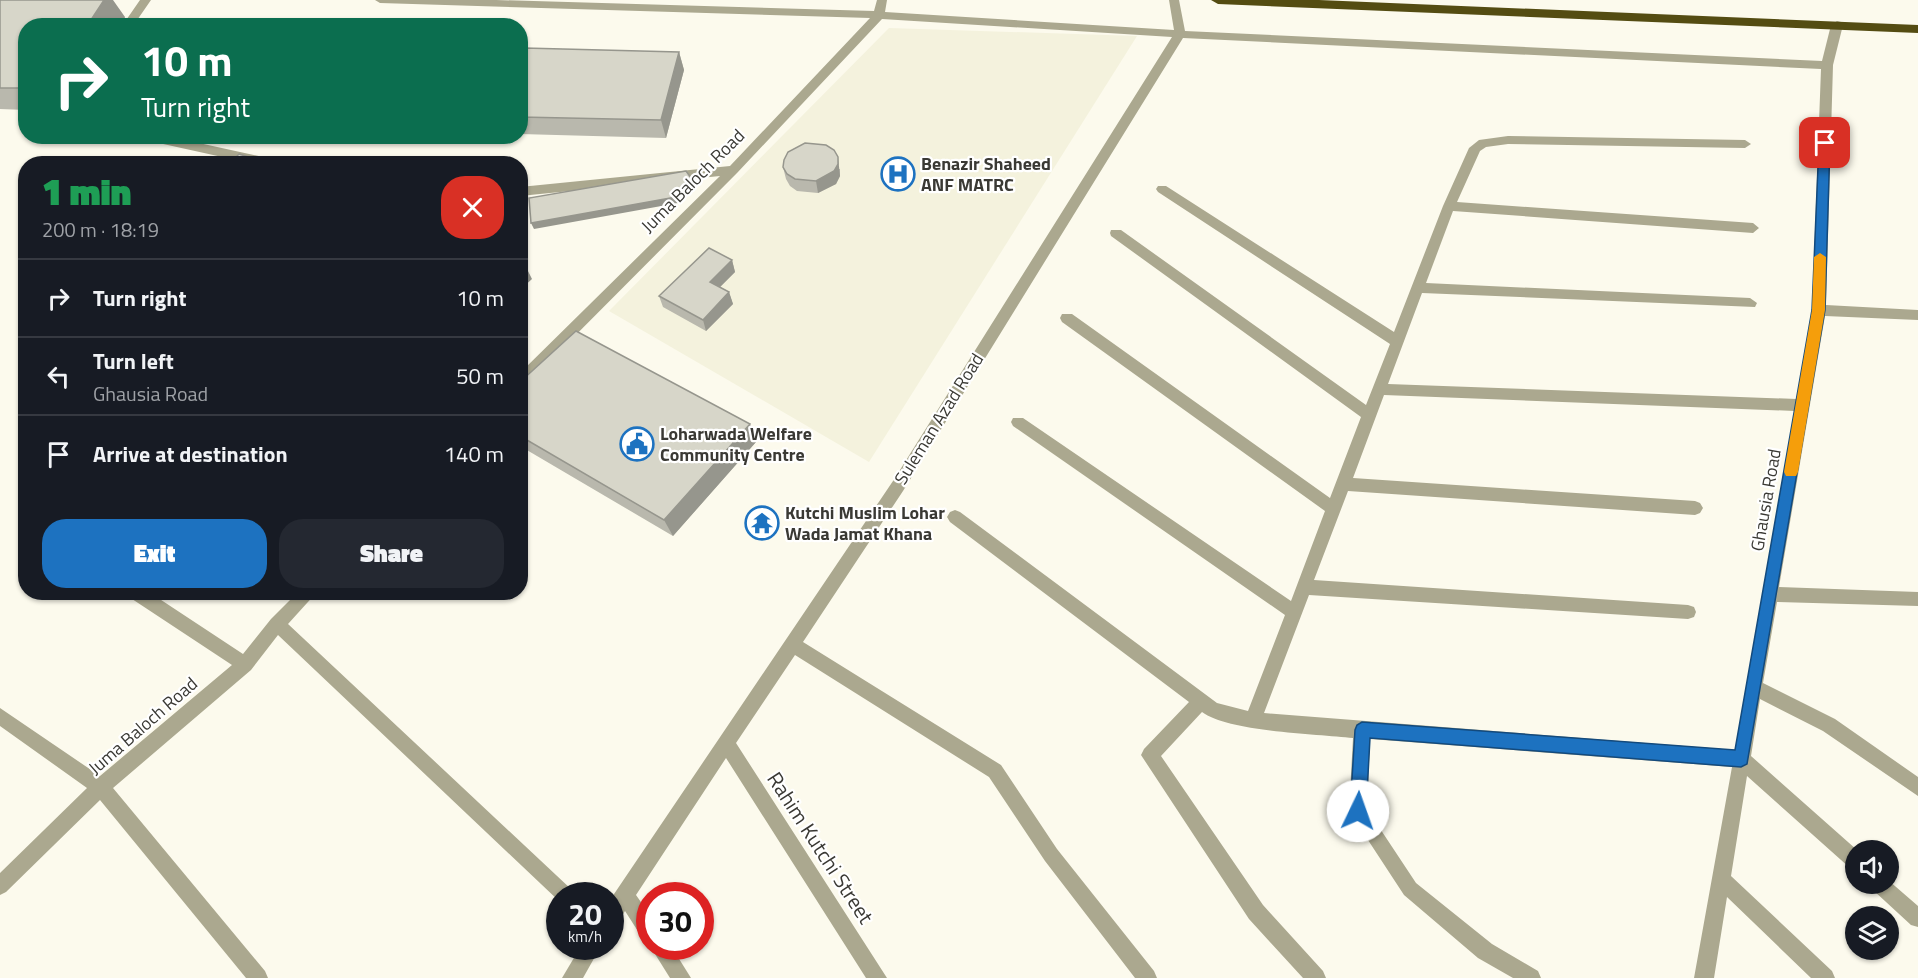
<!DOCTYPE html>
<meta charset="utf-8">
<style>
body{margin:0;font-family:"Titillium Web",sans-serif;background:#242831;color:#f1f3f6;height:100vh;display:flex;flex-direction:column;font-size:22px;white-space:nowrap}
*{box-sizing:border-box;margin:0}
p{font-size:20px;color:#9ea1a6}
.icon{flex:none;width:33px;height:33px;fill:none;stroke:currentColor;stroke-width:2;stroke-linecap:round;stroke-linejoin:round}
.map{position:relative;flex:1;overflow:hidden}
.drawer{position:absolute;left:18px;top:156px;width:510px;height:444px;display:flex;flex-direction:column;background:#171b24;border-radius:24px;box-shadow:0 2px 4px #0004}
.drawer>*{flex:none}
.guide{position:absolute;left:18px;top:18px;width:510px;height:126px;border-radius:24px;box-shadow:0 2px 4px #0004;background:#0b6e4f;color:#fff;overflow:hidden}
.fabs{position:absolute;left:1845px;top:840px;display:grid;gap:12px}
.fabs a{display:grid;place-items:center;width:54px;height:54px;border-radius:50%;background:#171b24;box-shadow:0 2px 4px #0004;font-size:30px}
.speed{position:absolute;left:546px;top:882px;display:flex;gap:12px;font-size:30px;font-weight:700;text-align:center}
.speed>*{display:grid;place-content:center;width:78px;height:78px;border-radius:50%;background:#171b24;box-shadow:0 2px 4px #0004;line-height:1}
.speed small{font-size:15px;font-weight:400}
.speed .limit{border:9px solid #d22;background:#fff;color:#111}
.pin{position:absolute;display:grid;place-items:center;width:51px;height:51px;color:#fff;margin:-26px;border-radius:12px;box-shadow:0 3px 9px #0006}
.me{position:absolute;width:66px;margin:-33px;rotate:3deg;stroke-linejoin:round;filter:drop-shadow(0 0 4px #0008)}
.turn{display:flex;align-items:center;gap:21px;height:126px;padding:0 24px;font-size:27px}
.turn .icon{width:78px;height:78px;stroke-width:2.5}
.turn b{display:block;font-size:42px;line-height:51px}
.round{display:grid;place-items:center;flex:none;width:63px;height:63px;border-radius:24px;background:#242831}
.headline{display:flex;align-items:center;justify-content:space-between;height:102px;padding:0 24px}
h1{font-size:36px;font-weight:800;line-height:45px;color:#1e9e55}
.primary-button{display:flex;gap:12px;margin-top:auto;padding:12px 24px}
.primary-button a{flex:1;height:69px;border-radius:24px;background:#1d72c0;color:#fff;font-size:24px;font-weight:800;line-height:69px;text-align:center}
.primary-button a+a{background:#242831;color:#f1f3f6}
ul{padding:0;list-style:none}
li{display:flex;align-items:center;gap:18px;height:78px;padding:0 24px;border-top:2px solid #363941}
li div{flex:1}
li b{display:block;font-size:22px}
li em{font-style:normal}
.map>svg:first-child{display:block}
.built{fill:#f4f2dd}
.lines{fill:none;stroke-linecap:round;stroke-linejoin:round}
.minor{fill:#aba88f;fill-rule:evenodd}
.highway{fill:#544c12;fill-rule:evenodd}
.wall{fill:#b9b8ad}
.shaded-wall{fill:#96968d}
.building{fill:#d7d6c9;stroke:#96968d;stroke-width:1.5}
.route{fill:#1d72c0;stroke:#134a7d;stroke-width:1.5}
.slow{fill:#f59e0b}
.labels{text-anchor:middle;stroke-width:4.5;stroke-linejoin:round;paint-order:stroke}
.poi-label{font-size:18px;font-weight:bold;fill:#3a3934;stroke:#fff;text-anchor:start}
.street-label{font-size:18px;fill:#3a3934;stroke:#fff}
.near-street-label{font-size:21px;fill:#3a3934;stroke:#fff}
</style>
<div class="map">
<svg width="1918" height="978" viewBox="0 0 1918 978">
<rect width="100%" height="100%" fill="#fcfaed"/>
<path class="built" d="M889,28L1137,36L869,462L609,311Z"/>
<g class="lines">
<path class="minor" d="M140,0H151L133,26H122Z
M375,0H496L874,11L877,0H887L885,12L1174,30L1169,0H1179L1185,31L1822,61L1831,25L1837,21L1841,22L1843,25L1833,65L1826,305L1918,310V320L1825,316L1779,587L1918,592V606L1777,602L1763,683L1835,719L1918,777V796L1823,731L1760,699L1751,756L1857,850L1856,871L1850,868L1747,776L1731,876L1832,971L1835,978H1811L1727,897L1714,978H1694L1732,767L1370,739L1367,809L1416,883L1492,944L1538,971L1541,978H1513L1478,958L1404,895L1349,811L1353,738C1318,734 1229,732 1202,712L1161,756L1263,905L1323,971L1326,978H1303L1249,919L1141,755L1144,749L1189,702L950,522L947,517L950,512L955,510L960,512L1217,703L1248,711L1285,615L1013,426L1011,422L1013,418H1023L1291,601L1325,511L1062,322L1060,318L1062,314H1072L1330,498L1361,417L1111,236L1110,233L1111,230H1121L1366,405L1390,344L1158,192L1156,189L1158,186H1166L1394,332L1443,206L1469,148L1479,140L1508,136L1745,140L1751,144L1745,148L1508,144L1486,147L1480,151L1457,202L1753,223L1759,228L1753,233L1453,211L1426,283L1750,298L1757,303L1755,307L1422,293L1388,384L1797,399L1812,310L1821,69L1183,38L903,491L803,642L1001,765L1057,849L1154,971L1157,978H1135L1045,861L989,777L795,655L736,743L887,978H866L726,758L636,895L650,915V941L643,939L625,911L617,924L610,926V900L893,481L1172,37L882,19L737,173L525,386L520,388V373L720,176L520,196V187L730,166L870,18L380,3ZM1384,395L1795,411L1735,750L1264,713L1309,595L1688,619L1694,617L1696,612L1694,607L1688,605L1314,580L1348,491L1695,515L1700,513L1703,508L1700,503L1695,501L1353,478Z
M139,136H167L277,160L283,164H254L145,140Z
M127,592H149L243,654L271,619L298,592H317L288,624L572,890L575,896H560V902L278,635L251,670L113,788L265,971L268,978H246L100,800L6,892L0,895V873L87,788L0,726V708L100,776L232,665L129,597Z
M1888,880L1918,906V927L1911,925L1873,890L1870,884H1888Z
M581,946H601L583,978H562Z
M650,946H671L691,978H670Z"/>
<path class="highway" d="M1211,0H1319L1918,25V33L1218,4Z"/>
</g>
<path class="wall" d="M0,0L125,17L120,26H26V110L0,109Z
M520,44L523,49L679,52L684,70L666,138L520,134Z
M783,167L840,169V176L836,184L818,193L797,191L790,186L786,179Z
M732,260L735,272L720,287L729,292L733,304L706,331L663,307L659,296Z
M520,382L756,442L673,536L520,446Z"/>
<path class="shaded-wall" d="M104,0H113L125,17L120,26H87Z
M521,44L531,67L520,93V46Z
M679,52L684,70L666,138L661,120Z
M838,157L840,176L836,184L818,193L816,181Z
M694,182L696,188L678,203L534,229L531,223Z
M732,260L735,272L714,293L710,282Z
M526,267L532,279L520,290V272Z
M729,292L733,304L706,331L703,320Z
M750,424L756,442L673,536L664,520Z"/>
<path class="building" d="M0,0H104L87,26H26V88H0Z
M524,48L679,52L661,120L520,117V57Z
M805,143L826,145L834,150L838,157V164L834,171L816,181L795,179L787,174L783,167L784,160L788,152Z
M239,154L270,164H229Z
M686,171L694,182L676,197L531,223L529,198Z
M709,248L732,260L710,282L729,292L703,320L659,296Z
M520,264L526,267L520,272Z
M576,331L750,424L664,520L520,436V382Z"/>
<path class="route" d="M1825,139L1830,143L1825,310L1747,764L1741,767L1370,738L1366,811L1364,817L1358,819L1353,817L1350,811L1355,730L1357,725L1362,722L1735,750L1812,310L1819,143Z"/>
<path class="slow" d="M1820,253L1826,257L1825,310L1798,472L1796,476H1786L1784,472L1812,310L1814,257Z"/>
<defs>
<symbol id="hospital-ring" viewBox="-11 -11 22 22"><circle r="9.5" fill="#fff" stroke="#1d72c0" stroke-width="1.5"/><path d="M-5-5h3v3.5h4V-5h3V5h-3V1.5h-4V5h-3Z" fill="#1d72c0"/></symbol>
<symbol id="civic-ring" viewBox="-11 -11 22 22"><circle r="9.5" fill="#fff" stroke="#1d72c0" stroke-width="1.5"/><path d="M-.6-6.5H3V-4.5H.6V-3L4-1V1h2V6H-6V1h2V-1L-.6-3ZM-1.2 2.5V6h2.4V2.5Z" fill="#1d72c0"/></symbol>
<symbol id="temple-ring" viewBox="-11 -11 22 22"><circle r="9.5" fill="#fff" stroke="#1d72c0" stroke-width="1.5"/><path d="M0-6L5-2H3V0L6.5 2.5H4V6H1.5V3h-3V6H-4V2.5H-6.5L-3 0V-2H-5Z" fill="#1d72c0"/></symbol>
</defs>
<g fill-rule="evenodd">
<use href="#hospital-ring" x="879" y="155" width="38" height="38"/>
<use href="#civic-ring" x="618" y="425" width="38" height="38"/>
<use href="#temple-ring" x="743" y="504" width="38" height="38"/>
</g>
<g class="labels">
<g class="poi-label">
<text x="921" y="170">Benazir Shaheed<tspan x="921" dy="21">ANF MATRC</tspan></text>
<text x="660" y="440">Loharwada Welfare<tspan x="660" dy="21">Community Centre</tspan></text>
<text x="785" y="519">Kutchi Muslim Lohar<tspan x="785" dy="21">Wada Jamat Khana</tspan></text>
</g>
<g class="street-label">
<text transform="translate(693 181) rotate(-45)" y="6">Juma Baloch Road</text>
<text transform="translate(939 419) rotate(-58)" y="6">Suleman Azad Road</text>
<text transform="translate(1766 500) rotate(-80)" y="6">Ghausia Road</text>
<text transform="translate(143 726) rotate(-41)" y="6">Juma Baloch Road</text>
</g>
<g class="near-street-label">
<text transform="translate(820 848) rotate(57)" y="7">Rahim Kutchi Street</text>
</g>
</g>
</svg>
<div class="fabs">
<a><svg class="icon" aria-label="sound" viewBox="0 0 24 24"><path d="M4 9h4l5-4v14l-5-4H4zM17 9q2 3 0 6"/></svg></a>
<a><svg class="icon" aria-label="layers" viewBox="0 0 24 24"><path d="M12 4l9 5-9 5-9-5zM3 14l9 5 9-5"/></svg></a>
</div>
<div class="speed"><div>20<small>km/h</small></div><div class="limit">30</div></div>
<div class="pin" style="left:1825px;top:143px;background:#d93025"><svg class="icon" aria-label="arrive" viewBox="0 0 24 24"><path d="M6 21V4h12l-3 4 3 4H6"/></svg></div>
<svg class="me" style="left:1358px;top:811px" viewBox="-20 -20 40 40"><circle r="19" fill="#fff"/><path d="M0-13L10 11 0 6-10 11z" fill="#1d72c0"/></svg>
<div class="guide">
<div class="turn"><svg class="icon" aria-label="right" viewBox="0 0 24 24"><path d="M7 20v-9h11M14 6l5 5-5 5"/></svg><div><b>10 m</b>Turn right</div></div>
</div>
<section class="drawer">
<div class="headline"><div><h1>1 min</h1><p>200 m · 18:19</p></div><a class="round" style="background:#d93025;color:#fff"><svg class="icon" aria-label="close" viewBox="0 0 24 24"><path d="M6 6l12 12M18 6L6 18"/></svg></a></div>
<ul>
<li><svg class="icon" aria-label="right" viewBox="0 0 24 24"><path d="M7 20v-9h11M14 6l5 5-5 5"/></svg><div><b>Turn right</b></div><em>10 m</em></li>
<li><svg class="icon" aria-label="left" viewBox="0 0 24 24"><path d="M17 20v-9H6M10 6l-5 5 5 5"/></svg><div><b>Turn left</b><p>Ghausia Road</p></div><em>50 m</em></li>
<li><svg class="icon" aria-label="arrive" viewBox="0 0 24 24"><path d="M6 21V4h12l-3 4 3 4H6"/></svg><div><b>Arrive at destination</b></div><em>140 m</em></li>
</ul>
<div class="primary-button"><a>Exit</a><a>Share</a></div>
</section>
</div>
